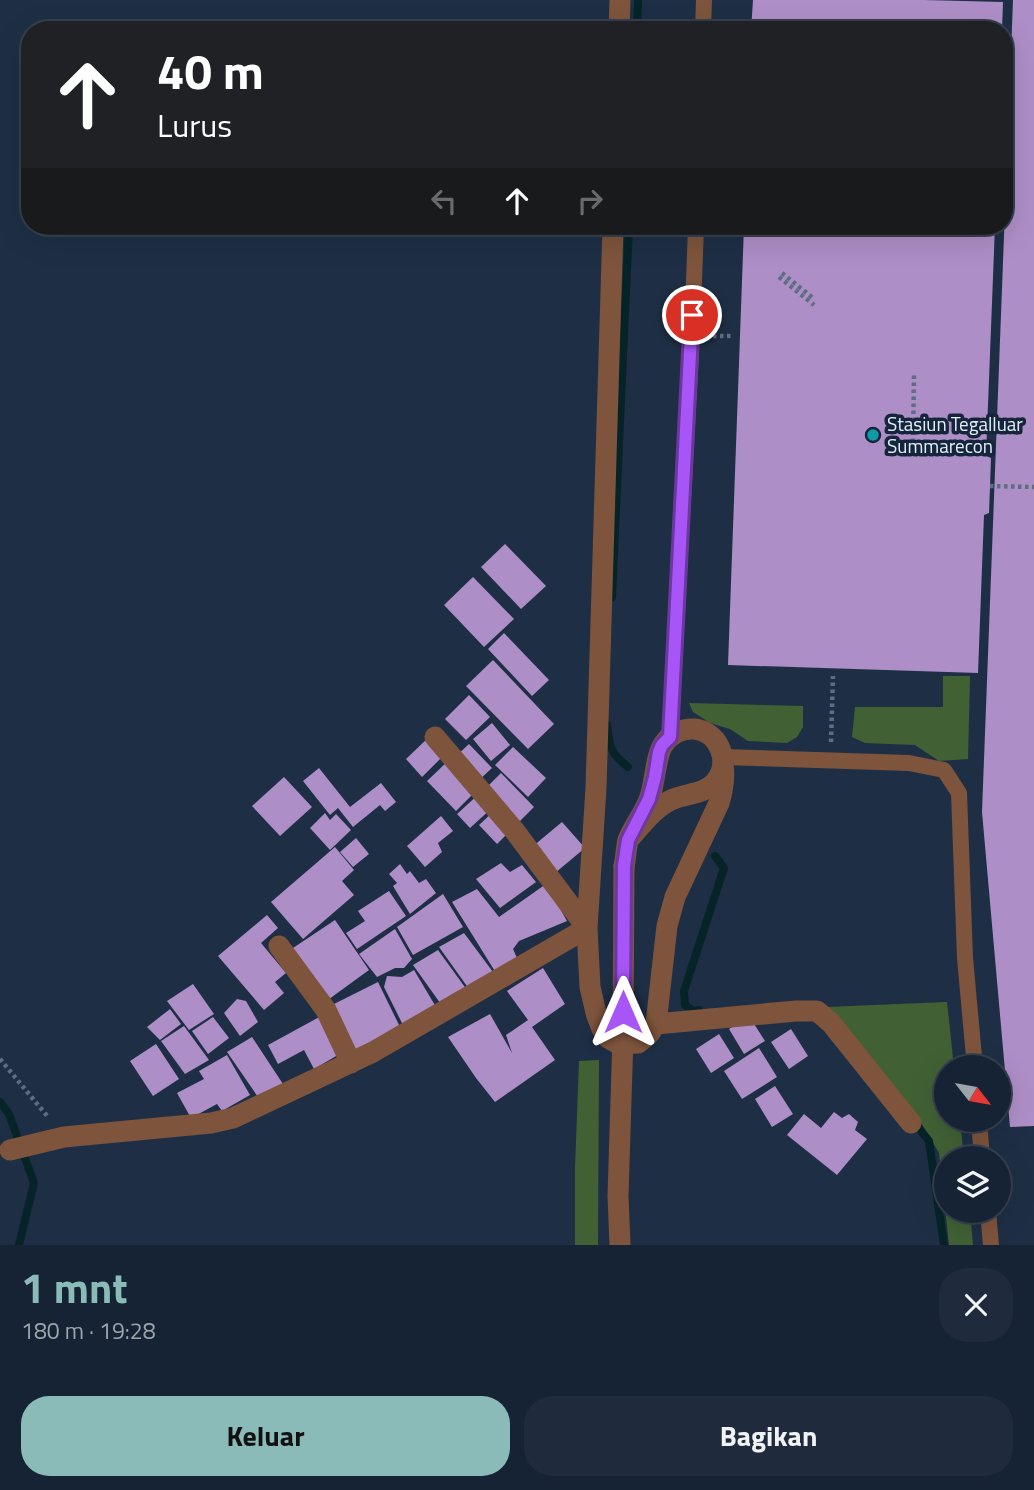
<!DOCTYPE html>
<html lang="id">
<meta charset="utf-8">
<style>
body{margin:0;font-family:"Titillium Web",sans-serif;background:#1f2b3c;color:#f1f3f6;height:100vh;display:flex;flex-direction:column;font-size:26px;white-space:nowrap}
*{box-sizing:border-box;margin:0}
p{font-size:23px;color:#9ea4ac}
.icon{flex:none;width:38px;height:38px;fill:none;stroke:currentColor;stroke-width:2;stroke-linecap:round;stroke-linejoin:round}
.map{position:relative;height:1245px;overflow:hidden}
.details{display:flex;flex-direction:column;background:#162334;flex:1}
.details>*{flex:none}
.top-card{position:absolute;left:21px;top:21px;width:992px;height:214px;border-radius:28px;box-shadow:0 7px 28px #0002,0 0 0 2px #35404f;background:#202124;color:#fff;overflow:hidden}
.needle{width:46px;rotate:121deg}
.controls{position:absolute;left:934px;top:1055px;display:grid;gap:14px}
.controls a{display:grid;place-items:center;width:77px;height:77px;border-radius:50%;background:#162334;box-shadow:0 7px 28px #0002,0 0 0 2px #35404f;font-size:35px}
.pin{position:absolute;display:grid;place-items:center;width:60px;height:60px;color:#fff;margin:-30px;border:4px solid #fff;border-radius:50%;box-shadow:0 2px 7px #0007}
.me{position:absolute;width:77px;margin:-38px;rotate:0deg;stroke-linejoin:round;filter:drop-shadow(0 0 5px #0008)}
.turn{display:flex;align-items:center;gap:24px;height:147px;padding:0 21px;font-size:32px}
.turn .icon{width:91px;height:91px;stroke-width:2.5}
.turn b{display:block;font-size:49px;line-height:60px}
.lanes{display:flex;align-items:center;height:66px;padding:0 21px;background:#0003;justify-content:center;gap:35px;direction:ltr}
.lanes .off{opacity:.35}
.round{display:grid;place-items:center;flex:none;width:74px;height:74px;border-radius:28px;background:#1f2b3c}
.head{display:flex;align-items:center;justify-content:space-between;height:119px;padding:0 21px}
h1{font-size:42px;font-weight:700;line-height:52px;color:#8bbbb9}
.cta{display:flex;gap:14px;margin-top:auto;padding:14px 21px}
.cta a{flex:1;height:80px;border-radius:28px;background:#8bbbb9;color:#111;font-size:28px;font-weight:700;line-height:80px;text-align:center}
.cta a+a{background:#1f2b3c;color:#f1f3f6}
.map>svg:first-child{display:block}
.green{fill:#416135}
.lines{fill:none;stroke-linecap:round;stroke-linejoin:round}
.stream{stroke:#062428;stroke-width:8}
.building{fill:#ae8ec6}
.path{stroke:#5e6d81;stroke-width:4.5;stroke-dasharray:3.5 3.5;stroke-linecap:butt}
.service{stroke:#7e543c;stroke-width:16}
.minor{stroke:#7e543c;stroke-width:21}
.tertiary{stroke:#7e543c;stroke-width:21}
.tertiary-bridge{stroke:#7e543c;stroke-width:21}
.route-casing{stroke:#6d37a1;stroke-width:18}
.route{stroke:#a855f7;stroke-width:12}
.culture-dot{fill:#0f9aa8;stroke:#15253b;stroke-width:2.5}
.labels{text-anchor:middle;stroke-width:7;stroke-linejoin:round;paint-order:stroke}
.poi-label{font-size:19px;fill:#e3eefd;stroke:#15253b;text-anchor:start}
</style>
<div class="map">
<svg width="1034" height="1245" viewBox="0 0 1034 1245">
<rect width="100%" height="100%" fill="#1e2f45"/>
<path class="green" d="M943,676H970L968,759L939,761L915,745L865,743L852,737L855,707H943Z
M689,703L803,706V727L797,737L787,743L748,741L730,729L710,723L693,712Z
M947,1002L954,1067L947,1068V1120H960L964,1158H947V1211H970L973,1245H949L939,1153L920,1121L827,1007Z
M599,1060L598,1245H575V1168L579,1061Z"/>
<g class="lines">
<path class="stream" d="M637,30L638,0
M612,597L629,226
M607,725C610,747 609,752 628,767
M699,1010L693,1011L685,1005L684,991L724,868L715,856
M0,1102L9,1114L34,1183L19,1245
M913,1121L929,1141L944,1245"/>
</g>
<path class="building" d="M753,0H924L1003,2L1002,30H751Z
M1013,0H1034V1126L1010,1127L982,812Z
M744,226H995L986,456L991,458L990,486L989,513L984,515L978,673L728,665Z
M505,544L546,586L521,609L481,567Z
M473,577L514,619L484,647L444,605Z
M504,633L549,680L532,696L488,649Z
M493,660L554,724L528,749L466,686Z
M469,695L490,717L466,740L445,719Z
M492,723L510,745L491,761L473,739Z
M428,738L444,755L422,777L406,759Z
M469,744L492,768L478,781L455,757Z
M513,747L546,778L528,797L495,765Z
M448,761L477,790L456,811L427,781Z
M319,768L350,807L381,783L396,802L385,811L380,805L353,827L338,808L330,815L303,781Z
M501,773L534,807L517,824L484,790Z
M284,777L312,807L280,836L252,806Z
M480,793L493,807L470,828L457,814Z
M494,811L512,829L497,844L479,825Z
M325,813L330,820L336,814L351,830L330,850L310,828Z
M441,816L453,831L438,843L442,852L425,867L407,846Z
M562,822L585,848L555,873L532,847Z
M356,838L369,854L353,867L340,852Z
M335,847L354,870L342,881L354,895L303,939L271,902Z
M501,863L510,872L522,865L536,882L500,908L476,879Z
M400,864L407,874L410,871L419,883L426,879L436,893L410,914L393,886L397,883L389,874Z
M546,884L567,921L519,941L513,949L517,958L496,973L452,902L477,889L499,917Z
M389,891L406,916L357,949L346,933L365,921L358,911Z
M443,894L463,927L413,955L397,927Z
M267,915L278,928L261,943L286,973L275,982L284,993L264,1010L218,956Z
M335,920L369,970L325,1002L290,950Z
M395,929L412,959L404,968H395L377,977L359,954Z
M464,933L493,972L469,989L439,947Z
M438,950L467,990L443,1007L413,965Z
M543,968L565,1004L532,1027L555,1060L495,1102L476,1078L448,1037L490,1014L512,1053L506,1035L528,1020L507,991Z
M414,970L436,1007L403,1025L384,987L387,976L402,977Z
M378,982L401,1029L351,1054L328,1007Z
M193,984L214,1014L189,1030L167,1001Z
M237,999L246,1001L258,1022L240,1036L224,1013Z
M170,1009L181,1024L160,1040L147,1027Z
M323,1015L343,1052L314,1069L304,1050L278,1064L268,1045Z
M749,1016L765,1041L744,1054L729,1029Z
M213,1017L229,1038L208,1054L192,1031Z
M184,1026L209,1060L185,1074L161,1041Z
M791,1029L808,1056L789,1069L771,1042Z
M719,1034L734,1058L711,1073L696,1049Z
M252,1037L283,1084L258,1097L227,1052Z
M156,1044L179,1079L153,1096L130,1061Z
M759,1048L777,1077L742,1099L724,1071Z
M227,1055L250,1095L222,1111L217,1104L191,1118L177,1093L204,1079L199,1071Z
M775,1086L793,1114L772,1127L755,1099Z
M834,1112L842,1118L849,1114L858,1122L855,1130L867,1139L837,1175L787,1135L804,1114L821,1128Z"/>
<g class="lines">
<path class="path" d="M782,273L813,298
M779,277L814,305
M713,336H733
M913,442L914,374
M990,486L1034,487
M831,742L833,676
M0,1059L48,1117"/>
<path class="service" d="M703,30L704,0
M670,737L692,336L696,226
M723,757L909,763L944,770L959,793L965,958L975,1068
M979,1120L982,1158
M988,1211L991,1245"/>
<path class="minor" d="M619,30L620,0
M613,226L596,788L587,928L590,987L596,1013L602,1029L608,1038L619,1044L638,1043L649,1034L656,1024L667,926L675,897L719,803C723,790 725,778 723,764
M279,946L326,1010L351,1063
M656,1024L796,1011H817L831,1023L911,1123
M10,1150L64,1137L211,1123L233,1118L373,1052L587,928L514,830L435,737"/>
<path class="tertiary" d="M624,866C626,858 626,848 628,840C634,825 645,812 650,797C655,782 656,755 663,745C670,734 682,728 695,729C719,732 732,763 715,782C704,795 686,793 671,800C654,808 641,826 628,840"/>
<path class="tertiary-bridge" d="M620,1245L618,1196L623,1036L624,866"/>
</g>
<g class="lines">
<defs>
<path id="route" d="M623,1012L624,866L628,840L649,799L655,777L659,752L662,745L670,737L692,315"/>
</defs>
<use href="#route" class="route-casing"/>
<use href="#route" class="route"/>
</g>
<circle class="culture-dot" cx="873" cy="435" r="7"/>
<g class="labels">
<g class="poi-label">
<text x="887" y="431">Stasiun Tegalluar<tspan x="887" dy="22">Summarecon</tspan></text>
</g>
</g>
</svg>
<div class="controls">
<a><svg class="needle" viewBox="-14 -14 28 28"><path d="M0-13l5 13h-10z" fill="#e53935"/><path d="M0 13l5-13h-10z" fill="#9ea4ac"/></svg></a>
<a><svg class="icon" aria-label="layers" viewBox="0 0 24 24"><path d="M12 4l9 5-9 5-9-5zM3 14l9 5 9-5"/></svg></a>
</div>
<div class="pin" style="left:692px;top:315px;background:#d93025"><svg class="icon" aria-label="arrive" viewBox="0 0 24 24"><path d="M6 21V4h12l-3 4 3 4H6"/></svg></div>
<svg class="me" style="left:623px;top:1012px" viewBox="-20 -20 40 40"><path d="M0-17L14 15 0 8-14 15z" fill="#a855f7" stroke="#fff" stroke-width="4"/></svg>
<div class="top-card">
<div class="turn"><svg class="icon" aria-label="ahead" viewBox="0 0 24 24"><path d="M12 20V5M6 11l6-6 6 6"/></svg><div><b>40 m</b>Lurus</div></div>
<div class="lanes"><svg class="icon off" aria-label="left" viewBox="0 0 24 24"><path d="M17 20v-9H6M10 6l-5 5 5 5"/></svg><svg class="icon" aria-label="ahead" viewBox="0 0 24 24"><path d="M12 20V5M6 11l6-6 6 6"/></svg><svg class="icon off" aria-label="right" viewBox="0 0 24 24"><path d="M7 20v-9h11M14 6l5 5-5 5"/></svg></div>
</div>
</div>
<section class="details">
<div class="head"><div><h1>1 mnt</h1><p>180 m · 19:28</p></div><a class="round"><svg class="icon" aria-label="close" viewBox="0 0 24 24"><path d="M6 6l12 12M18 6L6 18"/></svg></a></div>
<div class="cta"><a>Keluar</a><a>Bagikan</a></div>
</section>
